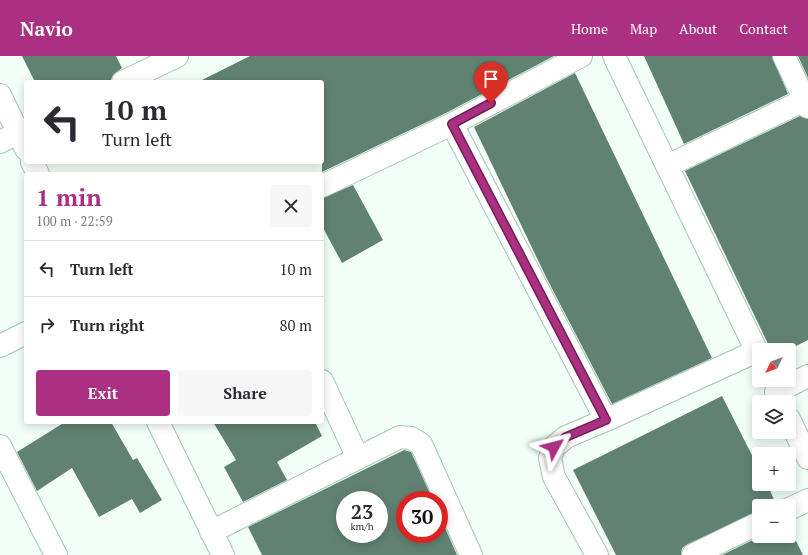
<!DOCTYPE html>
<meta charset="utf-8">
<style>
body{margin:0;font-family:"PT Serif",serif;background:#f7f7f7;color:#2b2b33;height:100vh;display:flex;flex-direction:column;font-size:15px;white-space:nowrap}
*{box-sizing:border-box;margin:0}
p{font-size:13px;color:#7c7c81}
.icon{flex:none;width:22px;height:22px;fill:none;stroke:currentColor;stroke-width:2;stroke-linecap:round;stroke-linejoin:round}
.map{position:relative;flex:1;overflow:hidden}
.side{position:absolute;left:24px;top:116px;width:300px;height:252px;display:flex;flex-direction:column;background:#fff;border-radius:4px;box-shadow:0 2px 10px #0003}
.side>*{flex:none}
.guide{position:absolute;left:24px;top:24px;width:300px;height:84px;border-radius:4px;box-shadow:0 2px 10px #0003;background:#fff;color:#2b2b33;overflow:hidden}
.needle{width:26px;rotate:228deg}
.tools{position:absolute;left:752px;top:287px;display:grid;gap:8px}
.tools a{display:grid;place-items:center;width:44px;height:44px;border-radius:4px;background:#fff;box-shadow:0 2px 10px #0003;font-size:20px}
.speed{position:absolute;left:336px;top:435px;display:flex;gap:8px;font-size:20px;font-weight:700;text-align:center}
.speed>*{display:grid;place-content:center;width:52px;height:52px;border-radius:50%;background:#fff;box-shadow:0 2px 10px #0003;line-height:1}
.speed small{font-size:10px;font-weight:400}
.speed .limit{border:6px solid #d22;background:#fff;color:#111}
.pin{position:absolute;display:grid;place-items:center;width:34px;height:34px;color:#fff;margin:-41px -17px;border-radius:50% 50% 50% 0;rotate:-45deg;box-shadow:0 0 4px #0007}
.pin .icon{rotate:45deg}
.me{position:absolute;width:44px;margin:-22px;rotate:52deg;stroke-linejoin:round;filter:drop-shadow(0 0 3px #0008)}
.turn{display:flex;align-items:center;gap:14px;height:84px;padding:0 12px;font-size:18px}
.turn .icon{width:52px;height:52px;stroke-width:2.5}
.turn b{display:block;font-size:28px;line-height:34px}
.round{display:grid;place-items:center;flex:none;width:42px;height:42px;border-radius:4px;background:#f7f7f7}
.summary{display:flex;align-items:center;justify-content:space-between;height:68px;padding:0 12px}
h1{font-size:24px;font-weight:800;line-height:30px;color:#ac3082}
.button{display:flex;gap:8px;margin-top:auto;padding:8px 12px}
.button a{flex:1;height:46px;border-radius:4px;background:#ac3082;color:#fff;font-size:16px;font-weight:800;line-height:46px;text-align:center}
.button a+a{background:#f7f7f7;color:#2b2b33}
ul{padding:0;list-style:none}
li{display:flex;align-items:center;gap:12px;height:56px;padding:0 12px;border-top:1px solid #e1e1e2}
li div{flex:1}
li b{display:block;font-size:15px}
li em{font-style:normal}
header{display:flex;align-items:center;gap:24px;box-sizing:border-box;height:56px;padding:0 20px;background:#ac3082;color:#fff}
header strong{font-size:19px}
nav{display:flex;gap:22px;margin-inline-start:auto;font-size:14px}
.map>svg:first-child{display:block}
.building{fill:#618273;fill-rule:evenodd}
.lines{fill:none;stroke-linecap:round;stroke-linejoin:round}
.minor-casing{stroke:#a3c6b6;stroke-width:24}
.minor{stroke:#fff;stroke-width:22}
.route-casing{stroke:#701f54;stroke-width:10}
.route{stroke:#ac3082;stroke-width:7}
</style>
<header>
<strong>Navio</strong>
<nav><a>Home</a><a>Map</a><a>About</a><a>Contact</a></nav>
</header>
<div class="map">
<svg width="808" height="499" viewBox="0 0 808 499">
<rect width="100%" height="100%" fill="#f1fff8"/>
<path class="building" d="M22,0H116L122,12L113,19L110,26H35Z
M250,0H554L446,57L322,116V26H198Z
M644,0H772L788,38L684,88Z
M798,0H808V22Z
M575,17L712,302L612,348L547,223L474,71Z
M800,60L808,63V284L788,294H771L685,115Z
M353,129L383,184L342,207L322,170V142Z
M722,340L759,413V428H767L777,450H759V455L688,488L682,492L681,499H616L573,414Z
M65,366H111L133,404L137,402L162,444L140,457L132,443L99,461L72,412L37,435L17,396Z
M213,366H315L322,380L277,406L287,424L243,446L224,411L236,404Z
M404,394L411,396L433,444H405V478H439V458L457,499H262L248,471ZM345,444H379V478H345Z
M789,471L803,499H722L761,480H789Z"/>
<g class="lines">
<defs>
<path id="minor" d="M614,0L759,300
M784,0L808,51
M123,26L177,0
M0,39L26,93
M452,68L606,364
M0,86L26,73
M32,106L38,118
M667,110L805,44
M322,130L452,68L581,0
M0,290L26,277
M322,325L358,402
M776,336L808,320
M789,363L808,402
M158,366L223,499
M0,390L56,499
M789,453L808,444
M211,476L400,381L411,382L421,388L471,499
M597,499L554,421L550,402L554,391L566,381L606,364L757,295
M693,499L759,467"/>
</defs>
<use href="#minor" class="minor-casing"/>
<use href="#minor" class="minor"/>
</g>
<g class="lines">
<defs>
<path id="route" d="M491,47L452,68L606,364L566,381L554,391"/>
</defs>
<use href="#route" class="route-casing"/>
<use href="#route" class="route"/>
</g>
</svg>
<div class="tools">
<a><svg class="needle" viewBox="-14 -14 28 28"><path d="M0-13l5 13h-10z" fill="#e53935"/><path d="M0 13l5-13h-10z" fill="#7c7c81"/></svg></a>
<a><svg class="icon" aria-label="layers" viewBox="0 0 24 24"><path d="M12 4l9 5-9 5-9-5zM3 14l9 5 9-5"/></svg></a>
<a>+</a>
<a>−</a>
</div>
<div class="speed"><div>23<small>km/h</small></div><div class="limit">30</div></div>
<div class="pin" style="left:491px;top:47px;background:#d93025"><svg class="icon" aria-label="arrive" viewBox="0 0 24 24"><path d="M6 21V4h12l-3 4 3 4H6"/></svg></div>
<svg class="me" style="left:554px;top:391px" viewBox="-20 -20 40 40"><path d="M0-17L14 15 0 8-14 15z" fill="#ac3082" stroke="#fff" stroke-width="4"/></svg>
<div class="guide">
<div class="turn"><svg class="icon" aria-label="left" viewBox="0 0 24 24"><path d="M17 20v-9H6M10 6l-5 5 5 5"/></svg><div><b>10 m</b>Turn left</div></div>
</div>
<section class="side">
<div class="summary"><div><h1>1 min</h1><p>100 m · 22:59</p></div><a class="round"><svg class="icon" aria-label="close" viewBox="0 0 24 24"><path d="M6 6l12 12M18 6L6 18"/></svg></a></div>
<ul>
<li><svg class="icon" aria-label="left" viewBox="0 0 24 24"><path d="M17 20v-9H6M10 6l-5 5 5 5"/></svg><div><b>Turn left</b></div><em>10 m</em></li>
<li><svg class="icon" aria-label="right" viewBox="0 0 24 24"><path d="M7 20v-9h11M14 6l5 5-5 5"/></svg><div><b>Turn right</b></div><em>80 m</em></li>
</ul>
<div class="button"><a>Exit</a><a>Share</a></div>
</section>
</div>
